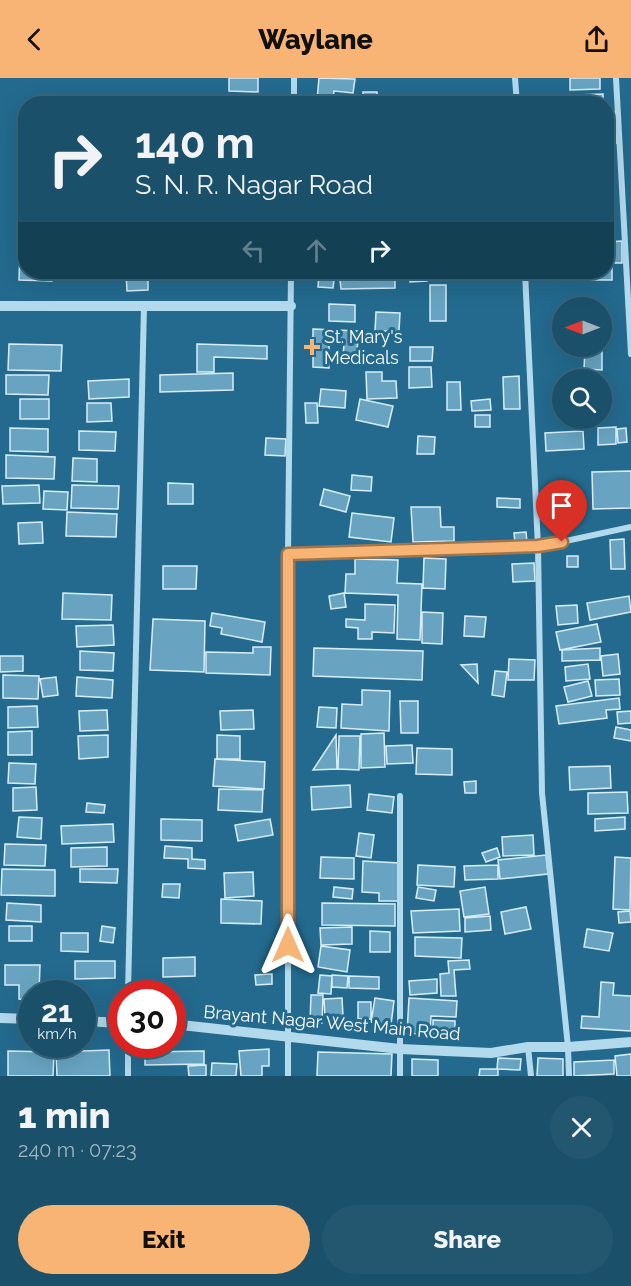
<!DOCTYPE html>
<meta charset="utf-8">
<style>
body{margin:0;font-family:Raleway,sans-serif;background:#235770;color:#f1f3f6;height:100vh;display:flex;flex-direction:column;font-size:22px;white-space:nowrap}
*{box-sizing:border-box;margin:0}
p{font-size:20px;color:#9fb5c1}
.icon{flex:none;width:33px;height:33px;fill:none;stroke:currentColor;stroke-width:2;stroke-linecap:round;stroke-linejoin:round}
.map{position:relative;height:998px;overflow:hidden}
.panel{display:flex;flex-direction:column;background:#1a506a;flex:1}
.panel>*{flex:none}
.banner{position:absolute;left:18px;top:18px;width:596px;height:183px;border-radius:24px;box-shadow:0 6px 24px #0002,0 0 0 2px #38677e;background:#1a506a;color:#f1f3f6;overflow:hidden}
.needle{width:39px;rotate:270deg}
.tools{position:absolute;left:552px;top:219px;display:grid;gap:12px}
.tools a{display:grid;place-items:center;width:60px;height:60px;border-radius:50%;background:#1a506a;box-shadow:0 6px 24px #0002,0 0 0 2px #38677e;font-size:30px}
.speed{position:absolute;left:18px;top:902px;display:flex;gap:12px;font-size:30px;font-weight:700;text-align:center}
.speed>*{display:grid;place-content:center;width:78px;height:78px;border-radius:50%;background:#1a506a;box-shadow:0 6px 24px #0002,0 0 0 2px #38677e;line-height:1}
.speed small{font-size:15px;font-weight:400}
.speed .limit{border:9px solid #d22;background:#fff;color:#111}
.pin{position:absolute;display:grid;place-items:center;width:51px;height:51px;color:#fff;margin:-62px -26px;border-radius:50% 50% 50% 0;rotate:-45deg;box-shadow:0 0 6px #0007}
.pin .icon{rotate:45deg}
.me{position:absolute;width:66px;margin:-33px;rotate:0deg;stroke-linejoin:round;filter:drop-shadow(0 0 4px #0008)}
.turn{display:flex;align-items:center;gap:21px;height:126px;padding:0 18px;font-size:27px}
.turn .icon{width:78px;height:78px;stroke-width:2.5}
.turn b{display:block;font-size:42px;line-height:51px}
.lanes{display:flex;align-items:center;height:57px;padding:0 18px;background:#0003;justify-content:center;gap:30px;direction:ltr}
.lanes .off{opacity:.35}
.round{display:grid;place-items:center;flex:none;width:63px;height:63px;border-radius:32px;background:#235770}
.head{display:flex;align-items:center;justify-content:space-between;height:102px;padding:0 18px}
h1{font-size:36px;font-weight:800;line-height:45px}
.primary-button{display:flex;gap:12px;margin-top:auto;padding:12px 18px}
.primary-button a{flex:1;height:69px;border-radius:36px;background:#f7b475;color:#111;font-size:24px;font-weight:800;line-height:69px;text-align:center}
.primary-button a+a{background:#235770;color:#f1f3f6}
header{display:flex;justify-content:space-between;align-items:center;height:78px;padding:0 18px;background:#f7b475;color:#111;font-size:27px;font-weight:800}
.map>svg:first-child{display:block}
.building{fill:#68a4c1;stroke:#d7eef9;stroke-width:1.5}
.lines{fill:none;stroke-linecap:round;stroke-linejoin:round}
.minor{stroke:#b2d9ec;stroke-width:6}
.tertiary{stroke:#b2d9ec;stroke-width:10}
.route-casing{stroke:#a1754c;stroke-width:15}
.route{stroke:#f7b475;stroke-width:10}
.poi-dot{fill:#f7b475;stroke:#236a8e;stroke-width:2}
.labels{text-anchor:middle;stroke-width:6;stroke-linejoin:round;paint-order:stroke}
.poi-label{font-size:18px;fill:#fff;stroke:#236a8e;text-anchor:start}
.street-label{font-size:18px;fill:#fff;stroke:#236a8e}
</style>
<header><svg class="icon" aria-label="back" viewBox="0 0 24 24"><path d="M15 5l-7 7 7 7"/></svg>Waylane<svg class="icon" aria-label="share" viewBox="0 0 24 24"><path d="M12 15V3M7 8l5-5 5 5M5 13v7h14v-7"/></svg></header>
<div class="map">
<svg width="631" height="998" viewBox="0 0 631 998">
<rect width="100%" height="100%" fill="#236a8e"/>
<path class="building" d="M229,0H258V14L229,13Z
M319,0L355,1L353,15L334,13L333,23L317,22Z
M570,0H600V11L570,12Z
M363,14H377V26H363Z
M603,16V26H578L577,17Z
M606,34H616L617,65L606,66Z
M622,163V185H612V202H584V194H606V164Z
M20,169H26V194H52V203L19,202Z
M66,194H99V201H66Z
M126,194H148V212L127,213Z
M165,194H183V200H165Z
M201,194H228V199L201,197Z
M319,194H335L333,210L318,209Z
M339,194H395V210L341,211Z
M410,194H427V203L410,204Z
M430,207H446V243H430Z
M329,226L355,227V244L329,243Z
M376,234L400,235L399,253H375Z
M313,251L358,253L357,280H343L344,265H329V290L313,289Z
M9,266L62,267L61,293L8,292Z
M197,266L267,268V281L214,279V294H197Z
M410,269H433L432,283H410Z
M585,270H602V292L584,291Z
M409,289H431L432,309L409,310Z
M366,294H382V303H396L397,320L367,321Z
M233,295V312L160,314V297Z
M6,297H49L48,317L6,316Z
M519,298L520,331H504L503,299Z
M129,301V319L89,321L88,303Z
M447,304H460L461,332H447Z
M321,311L346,313L345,330L319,328Z
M20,321H49V341H20Z
M360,321L393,328L388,349L356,342Z
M490,321L491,332L472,333L471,323Z
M87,325H111L112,343L87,344Z
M305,325H317L318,345H306Z
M475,337H490V349H475Z
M616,349V366L598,367V350Z
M10,350L48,351V374L10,373Z
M626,350L627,364L618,365L617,351Z
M79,353L116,354L115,373L79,372Z
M583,353L584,371L546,373L545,355Z
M418,358L435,359L434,376H417Z
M266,360L286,361L285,378L265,377Z
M6,377L55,379L54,401L6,400Z
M73,380L97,381V404L72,403Z
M631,393V430L593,431L592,394Z
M352,397L372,399L371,413L351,412Z
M168,405L193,406V426H168Z
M39,407L40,425L3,426L2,408Z
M72,407L119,408L118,431L71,430Z
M324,411L350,418L346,434L320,427Z
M44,413L68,414L67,432L43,431Z
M497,420L520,421V430L497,429Z
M411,429H440L441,449H454V463L413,464Z
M67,434L117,436L116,459L66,458Z
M352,435L394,440L391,464L349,459Z
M42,444L43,465L19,466L18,445Z
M526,454L527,464L515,465L514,455Z
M624,461L625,491H611L610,462Z
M567,478H578V489H567Z
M424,480L446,481L445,511L423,510Z
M355,481L398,482L397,505L422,506L420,562L397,561L398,517L345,515L346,496H355Z
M534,485L535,503L513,504L512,486Z
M163,488H197L196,511H163Z
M63,515L112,517L111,542L62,541Z
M344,515L346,529L331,531L329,518Z
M629,518L631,534L590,542L587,525Z
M365,526L395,527L394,555L372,554V561H358V550L346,549V541L365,542Z
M577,527L578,545L558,547L556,528Z
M422,534L443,535L442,566L422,565Z
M212,535L265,544L262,564L221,556L222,550L210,548Z
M465,538L486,539L484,559L464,558Z
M153,541L205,543L204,594L150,592Z
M597,546L601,564L560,572L556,554Z
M113,547L114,567L77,569L76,548Z
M253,569H271L270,597L206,595V574L253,575Z
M314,570L423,573L422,602L313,598Z
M600,570V582L562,583V572Z
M80,573L114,575L113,593L80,592Z
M618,576L620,596L603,598L601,578Z
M0,578H23V593L0,594Z
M509,581L535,582L534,602H508Z
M477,586L478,605L461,587Z
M588,586L590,601L566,603L565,589Z
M495,593L507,594L504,619L492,617Z
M3,597L39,598L38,621L3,620Z
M56,599L58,617L43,619L40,601Z
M77,599L113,602L112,620L76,618Z
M619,601L620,617L596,618L595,602Z
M588,603L592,618L568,624L564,609Z
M362,612L390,613L389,653L341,650L342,626L362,627Z
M619,620L620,631L606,632L607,640L559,646L556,628Z
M400,623H418V655H401Z
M37,628L38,649L8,650V629Z
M319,629L337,630L336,650L317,649Z
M107,632L108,652L80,653L79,633Z
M253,632L254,651L221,652L220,633Z
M631,633V645L618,646L617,634Z
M616,649L631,652V663L614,660Z
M32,653V677H8V654Z
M384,655L385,689L361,690V656Z
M108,657V679L79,681L78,658Z
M217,657L240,658V681H217Z
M336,657L337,691L313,692Z
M339,658H360L359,692L338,691Z
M412,667L413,685L387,686L386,668Z
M417,670L452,671V697L416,696Z
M215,681L265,684L264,711L213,708Z
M9,685L36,686L35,706L8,705Z
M610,688L611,710L570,712L569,689Z
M476,703V715H465L464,704Z
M350,707L351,729L312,732L311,709Z
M36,709L37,732L13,733V710Z
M219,711L263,712L262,734L218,732Z
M627,714L628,735L588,736V715Z
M369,716L394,719L392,735L367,732Z
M87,725L105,727L104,735L86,734Z
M19,739L42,740L41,761L17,759Z
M625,739V751L595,753V741Z
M161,741L202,742V763L161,762Z
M270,741L273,757L238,763L235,747Z
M113,746L114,764L62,766L61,748Z
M359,755L374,757L371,780L356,778Z
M533,757L534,777L503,778L502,759Z
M5,766L46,767L45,788L4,787Z
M165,768L192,770V781L205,782V791L188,790V781L164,780Z
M107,769V788L71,789V770Z
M497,770L500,779L486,784L482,775Z
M546,777L548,796L500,801L498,782Z
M321,779L354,780V801L320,800Z
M615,779L631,780L630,832L613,831Z
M363,783L400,785L399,823H379V815L362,814Z
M418,787L455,789L454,809L417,807Z
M498,787V801L465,802L464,788Z
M2,791L55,792V818L1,817Z
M80,791H118L117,805L80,804Z
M253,794L254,818L225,820L224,795Z
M163,806H180L179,820L162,819Z
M334,809L353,811L352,821L333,819Z
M418,809L436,812L434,823L416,820Z
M485,809L489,836L464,839L460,813Z
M221,821L262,823L261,846L221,845Z
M7,825L41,827V844L6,842Z
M322,825L395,826V848L322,847Z
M526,829L531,851L505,856L501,834Z
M459,831L460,853L413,855L411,833Z
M630,833L631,844L619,845L618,834Z
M490,838L491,852L465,854V840Z
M9,848H32V863H9Z
M102,848L115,850L113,865L100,863Z
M352,849V866L321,867L320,850Z
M587,851L613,855L609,873L584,869Z
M370,853L390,854V874H370Z
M61,855H88V874L61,873Z
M415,859L462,860L461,880L415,878Z
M321,868L350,872L347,894L318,889Z
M195,879V898L163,899V880Z
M469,882L470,891L454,892L456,918H441L440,896L449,895L448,883Z
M75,883H115V900L75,901Z
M5,887H40L39,915H32V922L19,921V907H5Z
M272,896V906L256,907L255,897Z
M320,897L332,898L331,916L318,915Z
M332,897L348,898L347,910L332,909Z
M349,898L379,899V911L349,910Z
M437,901V915L410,917L409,903Z
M601,904L614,905L613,917L631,918V953L581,950L582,938L599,939Z
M311,917H323L322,945H310Z
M342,920L343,938L325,939L324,921Z
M375,920L394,923L391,947L371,944Z
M409,920L457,923L456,939L431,938L430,957L407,955Z
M358,924H371V941H358Z
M433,942L455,943V958H433Z
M269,971V988H262V998H241L239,973Z
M109,972L110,998H57L56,974Z
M8,973L54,974L53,998H8Z
M204,973V986L145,987V974Z
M318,974L392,976L391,998H317Z
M631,976V998H617L615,978Z
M498,980L521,981L520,992L497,991Z
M538,980L563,981V998H537Z
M412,981L438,982V998H412Z
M614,982V996L574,998V984Z
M212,985L237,986L236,998H211Z
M206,987V998H189L188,988Z
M480,991H498V998H479Z"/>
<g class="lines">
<path class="minor" d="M515,0L517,26
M616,0L631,276
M294,26V0
M525,194L538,469L542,715L568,969L569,998
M288,475L538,469L631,449
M128,915L144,228
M528,969L531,998
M128,998V966
M288,998V475L291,194
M400,998V718"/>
<path class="tertiary" d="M0,228H291
M0,940L32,941
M82,943L122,945
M172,946L400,971L491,975L528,969H568L631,964"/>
</g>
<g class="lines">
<defs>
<path id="route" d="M288,867V476L538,468L562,464"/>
</defs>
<use href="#route" class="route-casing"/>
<use href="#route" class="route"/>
</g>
<path class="poi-dot" d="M309 260h6v6h6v6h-6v6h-6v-6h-6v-6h6z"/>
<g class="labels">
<g class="poi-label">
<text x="324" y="265">St. Mary's<tspan x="324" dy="21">Medicals</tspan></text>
</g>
<g class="street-label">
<text transform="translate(332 945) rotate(5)" y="6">Brayant Nagar West Main Road</text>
</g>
</g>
</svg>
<div class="tools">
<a><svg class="needle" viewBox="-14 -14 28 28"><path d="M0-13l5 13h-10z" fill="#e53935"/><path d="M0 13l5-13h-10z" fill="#9fb5c1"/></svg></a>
<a><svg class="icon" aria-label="search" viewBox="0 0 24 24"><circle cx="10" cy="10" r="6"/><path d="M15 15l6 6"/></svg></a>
</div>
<div class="speed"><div>21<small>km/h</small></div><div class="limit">30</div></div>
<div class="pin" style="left:562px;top:464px;background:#d93025"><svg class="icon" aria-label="arrive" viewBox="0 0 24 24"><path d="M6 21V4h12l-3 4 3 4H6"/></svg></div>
<svg class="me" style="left:288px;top:867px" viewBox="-20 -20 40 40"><path d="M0-17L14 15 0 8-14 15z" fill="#f7b475" stroke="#fff" stroke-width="4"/></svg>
<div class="banner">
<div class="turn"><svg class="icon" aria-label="right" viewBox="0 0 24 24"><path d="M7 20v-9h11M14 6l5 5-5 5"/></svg><div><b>140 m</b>S. N. R. Nagar Road</div></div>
<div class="lanes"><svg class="icon off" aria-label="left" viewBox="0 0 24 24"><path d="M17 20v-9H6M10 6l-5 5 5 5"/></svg><svg class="icon off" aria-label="ahead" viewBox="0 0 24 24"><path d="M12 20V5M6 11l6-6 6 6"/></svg><svg class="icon" aria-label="right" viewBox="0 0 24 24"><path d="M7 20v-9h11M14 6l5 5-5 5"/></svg></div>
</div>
</div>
<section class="panel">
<div class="head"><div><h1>1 min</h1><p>240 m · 07:23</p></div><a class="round"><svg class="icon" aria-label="close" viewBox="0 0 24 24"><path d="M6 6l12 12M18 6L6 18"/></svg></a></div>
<div class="primary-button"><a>Exit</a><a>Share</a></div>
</section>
